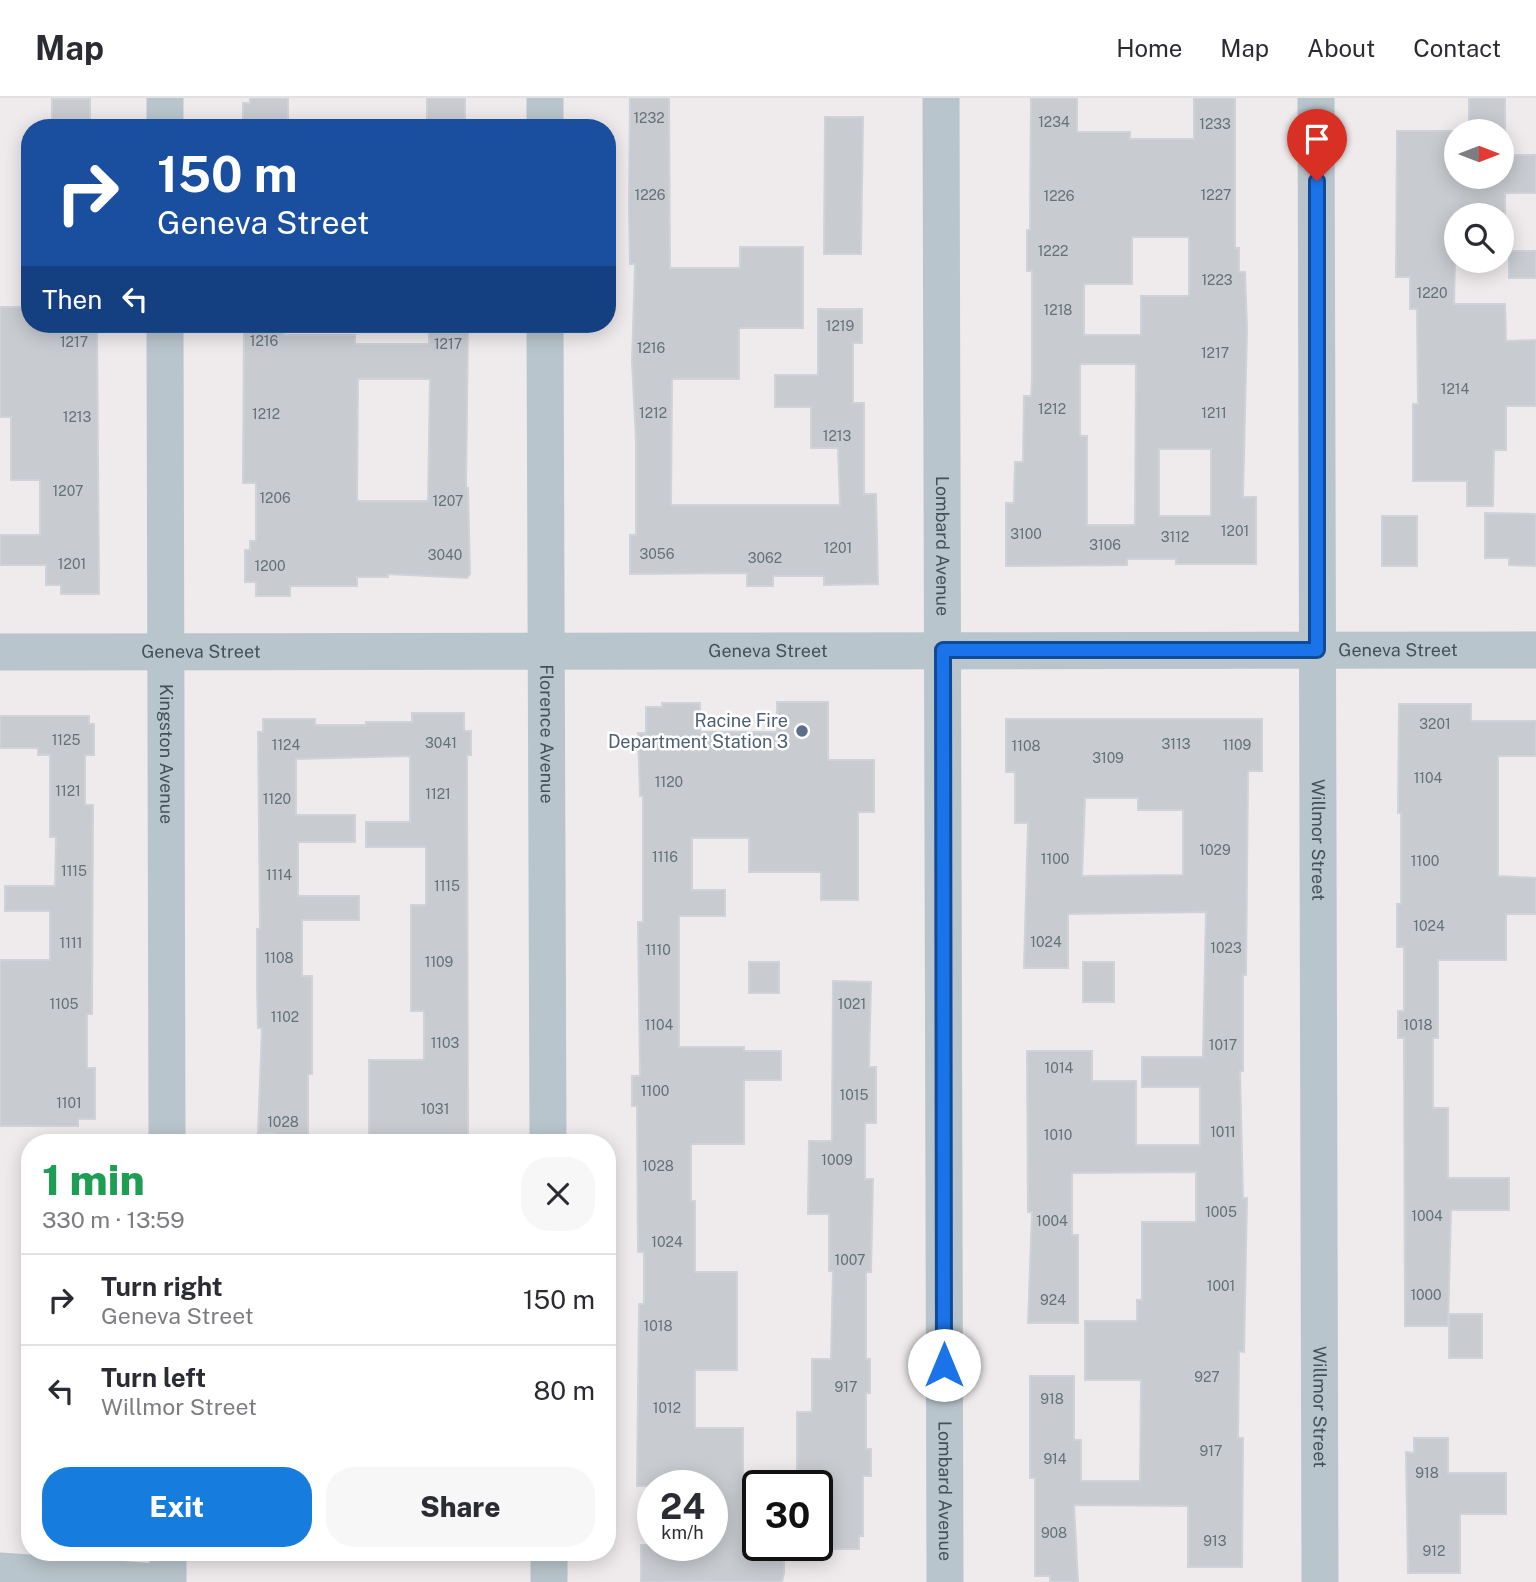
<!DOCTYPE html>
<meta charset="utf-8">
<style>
body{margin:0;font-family:"Public Sans",sans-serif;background:#f7f7f7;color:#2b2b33;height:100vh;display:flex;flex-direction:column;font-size:26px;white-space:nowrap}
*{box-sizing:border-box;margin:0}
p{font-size:23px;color:#7c7c81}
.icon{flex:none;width:38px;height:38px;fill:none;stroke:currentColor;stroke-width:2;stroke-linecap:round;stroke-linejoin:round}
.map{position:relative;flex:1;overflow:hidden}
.details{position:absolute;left:21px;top:1036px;width:595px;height:427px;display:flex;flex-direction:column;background:#fff;border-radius:28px;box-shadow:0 4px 18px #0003}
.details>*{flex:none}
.hud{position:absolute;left:21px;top:21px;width:595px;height:214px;border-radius:28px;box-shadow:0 4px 18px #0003;background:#1a4fa0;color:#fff;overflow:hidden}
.needle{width:46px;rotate:90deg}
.fabs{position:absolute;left:1444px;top:21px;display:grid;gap:14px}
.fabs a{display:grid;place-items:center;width:70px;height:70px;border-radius:50%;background:#fff;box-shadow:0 4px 18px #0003;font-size:35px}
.speed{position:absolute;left:637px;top:1372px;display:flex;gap:14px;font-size:35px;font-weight:700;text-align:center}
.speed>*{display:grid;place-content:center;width:91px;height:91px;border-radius:50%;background:#fff;box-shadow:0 4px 18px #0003;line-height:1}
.speed small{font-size:18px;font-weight:400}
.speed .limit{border:4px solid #111;border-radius:10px;background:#fff;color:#111}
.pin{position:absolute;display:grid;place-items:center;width:60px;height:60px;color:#fff;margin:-72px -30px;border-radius:50% 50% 50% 0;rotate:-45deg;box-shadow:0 0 7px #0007}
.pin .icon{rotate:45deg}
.me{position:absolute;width:77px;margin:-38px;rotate:0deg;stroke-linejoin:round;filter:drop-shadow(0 0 5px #0008)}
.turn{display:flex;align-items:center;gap:24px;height:147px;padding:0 21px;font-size:32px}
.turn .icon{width:91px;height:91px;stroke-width:2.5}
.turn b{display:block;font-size:49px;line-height:60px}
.then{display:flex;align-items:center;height:66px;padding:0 21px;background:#0003;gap:14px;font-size:26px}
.round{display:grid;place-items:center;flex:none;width:74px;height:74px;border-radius:28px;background:#f7f7f7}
.overview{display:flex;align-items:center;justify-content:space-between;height:119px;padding:0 21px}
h1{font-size:42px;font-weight:800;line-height:52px;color:#1e9e55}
.action{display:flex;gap:14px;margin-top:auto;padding:14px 21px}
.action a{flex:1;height:80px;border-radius:28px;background:#167cde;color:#fff;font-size:28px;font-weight:800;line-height:80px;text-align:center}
.action a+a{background:#f7f7f7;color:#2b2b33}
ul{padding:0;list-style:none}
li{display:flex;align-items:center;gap:21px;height:91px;padding:0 21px;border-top:2px solid #e1e1e2}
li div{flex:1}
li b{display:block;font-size:26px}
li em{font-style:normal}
header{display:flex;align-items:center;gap:42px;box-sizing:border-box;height:98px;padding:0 35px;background:#fff;border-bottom:2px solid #e1e1e2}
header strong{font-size:33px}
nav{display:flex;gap:38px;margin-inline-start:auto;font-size:24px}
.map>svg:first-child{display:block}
.building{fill:#c8ccd1;stroke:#cfd2d8;stroke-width:2;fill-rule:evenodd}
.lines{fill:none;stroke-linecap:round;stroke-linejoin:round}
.minor{stroke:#b9c5cc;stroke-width:37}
.route-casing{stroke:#114b97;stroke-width:18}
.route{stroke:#1a73e8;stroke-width:12}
.service-dot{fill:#5c6f8a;stroke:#fff;stroke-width:2.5}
.labels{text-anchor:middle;stroke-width:5;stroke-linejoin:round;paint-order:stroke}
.number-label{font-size:14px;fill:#657077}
.street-label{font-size:18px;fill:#445159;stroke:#fff}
.service-label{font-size:18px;fill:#4e5e75;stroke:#fff;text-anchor:end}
</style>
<header>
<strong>Map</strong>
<nav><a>Home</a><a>Map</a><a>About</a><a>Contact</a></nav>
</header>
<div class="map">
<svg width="1536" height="1484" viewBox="0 0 1536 1484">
<rect width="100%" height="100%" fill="#efebec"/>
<path class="building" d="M250,0H288V30H243V5H250Z
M427,0H465V30H427Z
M630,0H669L670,170H740V149H803V230H739V281H672L671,407H840L838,350H811V309H775V277H818V211H862V245H853V305H864V396H876L878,486L824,487V478H773V488H747V475L630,476V437H636V342L632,264L635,166H630L629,109Z
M1031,0H1077V34H1130V41H1194V0H1235V150H1239V174H1245L1247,231L1243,399H1256V466H1176V461H1127V467L1006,468V405H1014L1015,364H1023L1024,298H1031L1032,281V173H1027V132H1030ZM1132,139H1189V198H1141V237H1084V186H1132ZM1080,266H1136L1135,427H1087V338H1080ZM1159,351H1211V418H1159Z
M1469,0H1505V57H1536V95H1505V140H1502V117H1456L1454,206H1505L1506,243L1536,242V308H1506V352H1494L1493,408H1467V383H1413V306H1418L1417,211H1410V179H1396L1397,33H1456V79H1502V33H1469Z
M52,1H90V30H52Z
M825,19H863L861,156H824Z
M1509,153H1536V180H1509Z
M0,209H30V226H91V233H97L99,496H61V487H46V467H0V437H40V382H11V319H0Z
M244,226H282L284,237H355V246H429V226H468L466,390H468L470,476L467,480L388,476V479H357V488H290V498H256V484H245V452H250V443H256V385H243ZM358,281H430L428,403H357Z
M1485,415L1536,416V468L1509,467V460H1485Z
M1382,418H1417V468H1382Z
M777,604H828V662H874V714H858V802H821V774H749V740H692V792H725V818H679V949H744V953H781V982H744V1046H691V1103H695V1174H737V1272H695V1330H743V1388L758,1387V1447H784V1475L782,1484H641V1447H712V1388H637L639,1206H644V1154H638L637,1008H632V978H640L638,824H643V698H640L638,635H646V609H662V605H700V634H777Z
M1399,606H1471V623H1536V658H1498V778L1536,780V816H1506V862H1438V940H1433V1010H1448V1080H1509V1112H1451L1448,1228H1405L1404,940H1398V913H1404V849H1397V806H1401V715H1398Z
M412,615H464V633H471V657H467L468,1045H369V962H424V913H411V807H426V749H366V724H410V658L296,661V717H355V744H298V798H359V822H302V878H312V976H308V1042H275V1035H258L262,930H258L257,889V831H260L258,634H263V621H315V627H366V624H412Z
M0,618H89V626H94V657H85V707H93L92,916H87V970H95V1021H78V1028H0V862H50V813H5V788H55L56,739H50V657H38V650H0Z
M1006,621H1262V673H1248L1246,877H1243V973H1240L1243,1100H1247L1244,1254L1239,1253L1238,1340H1243L1242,1469H1188V1408L1074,1407L1078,1484H1050V1478H1035V1380H1030V1278H1074V1342H1081V1383H1140L1141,1282H1085V1223H1137V1202H1142V1124H1196V1074L1072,1075V1137H1078V1225H1028L1032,1114H1028L1027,953H1092V983H1136V1047H1200V989H1142V959H1203L1206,814L1068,816V870H1024L1028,725H1015V674H1006ZM1085,700H1138V712H1183V777L1082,778Z
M749,864H779V895H749Z
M1083,864H1114V904H1083Z
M833,883L871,884L869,969H876V1025H865V1081H873L871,1174H866V1261H870V1295H866V1351H871V1378H863V1438H859V1451H817V1388H797V1314H812V1261H831L833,1173H829V1116H808L809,1043H832Z
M1449,1216H1482V1260H1449Z
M1414,1340H1448V1375H1506V1416H1460V1475H1408L1406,1354L1414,1355Z"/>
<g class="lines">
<g class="minor">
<path d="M165,0V30"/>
<path d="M545,0V30"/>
<path id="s1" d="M941,0L945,1484"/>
<path id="s2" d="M1316,0L1320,1484"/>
<path id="s3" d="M165,226L167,1045"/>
<path id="s4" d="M545,226L548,1045"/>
<path id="s5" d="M0,554L1536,552"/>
<path d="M168,1454V1484"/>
<path d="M549,1454V1484"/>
<path d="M0,1473L157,1484"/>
</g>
</g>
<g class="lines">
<defs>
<path id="route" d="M944,1267L943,552H1317V83"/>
</defs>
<use href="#route" class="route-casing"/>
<use href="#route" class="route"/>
</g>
<circle class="service-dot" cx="802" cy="633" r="7"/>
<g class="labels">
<g class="number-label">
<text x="649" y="25">1232</text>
<text x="1054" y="29">1234</text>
<text x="1215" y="31">1233</text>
<text x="650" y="102">1226</text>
<text x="1216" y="102">1227</text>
<text x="1059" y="103">1226</text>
<text x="1053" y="158">1222</text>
<text x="1217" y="187">1223</text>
<text x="1432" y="200">1220</text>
<text x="1058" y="217">1218</text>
<text x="840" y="233">1219</text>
<text x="264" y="248">1216</text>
<text x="74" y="249">1217</text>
<text x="448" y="251">1217</text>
<text x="651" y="255">1216</text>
<text x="1215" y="260">1217</text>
<text x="1455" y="296">1214</text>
<text x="1052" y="316">1212</text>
<text x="653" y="320">1212</text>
<text x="1214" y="320">1211</text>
<text x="266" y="321">1212</text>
<text x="77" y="324">1213</text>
<text x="837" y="343">1213</text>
<text x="68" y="398">1207</text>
<text x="275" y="405">1206</text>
<text x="448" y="408">1207</text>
<text x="1235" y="438">1201</text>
<text x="1026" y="441">3100</text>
<text x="1175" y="444">3112</text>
<text x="1105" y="452">3106</text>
<text x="838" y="455">1201</text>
<text x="657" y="461">3056</text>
<text x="445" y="462">3040</text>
<text x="765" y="465">3062</text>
<text x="72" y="471">1201</text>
<text x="270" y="473">1200</text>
<text x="1435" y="631">3201</text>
<text x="66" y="647">1125</text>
<text x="441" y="650">3041</text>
<text x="1176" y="651">3113</text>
<text x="286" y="652">1124</text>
<text x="1237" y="652">1109</text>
<text x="1026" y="653">1108</text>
<text x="1108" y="665">3109</text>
<text x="1428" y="685">1104</text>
<text x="669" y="689">1120</text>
<text x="68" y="698">1121</text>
<text x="438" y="701">1121</text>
<text x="277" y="706">1120</text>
<text x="1215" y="757">1029</text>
<text x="665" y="764">1116</text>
<text x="1055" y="766">1100</text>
<text x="1425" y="768">1100</text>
<text x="74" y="778">1115</text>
<text x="279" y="782">1114</text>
<text x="447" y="793">1115</text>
<text x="1429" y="833">1024</text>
<text x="1046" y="849">1024</text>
<text x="71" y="850">1111</text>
<text x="1226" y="855">1023</text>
<text x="658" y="857">1110</text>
<text x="279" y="865">1108</text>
<text x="439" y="869">1109</text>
<text x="64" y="911">1105</text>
<text x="852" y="911">1021</text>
<text x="285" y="924">1102</text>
<text x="659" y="932">1104</text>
<text x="1418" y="932">1018</text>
<text x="445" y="950">1103</text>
<text x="1223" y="952">1017</text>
<text x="1059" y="975">1014</text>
<text x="655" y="998">1100</text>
<text x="854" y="1002">1015</text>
<text x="69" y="1010">1101</text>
<text x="435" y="1016">1031</text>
<text x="283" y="1029">1028</text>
<text x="1223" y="1039">1011</text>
<text x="1058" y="1042">1010</text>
<text x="837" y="1067">1009</text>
<text x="658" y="1073">1028</text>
<text x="1221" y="1119">1005</text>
<text x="1427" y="1123">1004</text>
<text x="1052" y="1128">1004</text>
<text x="667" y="1149">1024</text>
<text x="850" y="1167">1007</text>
<text x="1221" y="1193">1001</text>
<text x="1426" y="1202">1000</text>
<text x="1053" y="1207">924</text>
<text x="658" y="1233">1018</text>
<text x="1207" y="1284">927</text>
<text x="846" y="1294">917</text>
<text x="1052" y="1306">918</text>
<text x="667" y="1315">1012</text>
<text x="1211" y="1358">917</text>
<text x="1055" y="1366">914</text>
<text x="1427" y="1380">918</text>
<text x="1054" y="1440">908</text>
<text x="1215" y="1448">913</text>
<text x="1434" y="1458">912</text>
</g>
<g class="street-label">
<text dy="6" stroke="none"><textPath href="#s1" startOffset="448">Lombard Avenue</textPath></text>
<text dy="6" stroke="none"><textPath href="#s5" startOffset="1398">Geneva Street</textPath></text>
<text dy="6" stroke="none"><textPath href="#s5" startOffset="768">Geneva Street</textPath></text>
<text dy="6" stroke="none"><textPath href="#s5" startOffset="201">Geneva Street</textPath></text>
<text dy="6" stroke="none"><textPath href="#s4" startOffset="410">Florence Avenue</textPath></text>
<text dy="6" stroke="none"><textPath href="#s3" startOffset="430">Kingston Avenue</textPath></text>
<text dy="6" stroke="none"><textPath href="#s2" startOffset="742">Willmor Street</textPath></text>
<text dy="6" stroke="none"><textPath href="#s2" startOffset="1309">Willmor Street</textPath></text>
<text dy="6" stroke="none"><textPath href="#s1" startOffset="1393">Lombard Avenue</textPath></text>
</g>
<g class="service-label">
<text x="788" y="629">Racine Fire<tspan x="788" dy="21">Department Station 3</tspan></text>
</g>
</g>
</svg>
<div class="fabs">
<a><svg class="needle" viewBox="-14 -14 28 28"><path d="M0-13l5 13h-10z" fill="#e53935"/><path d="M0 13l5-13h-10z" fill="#7c7c81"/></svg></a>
<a><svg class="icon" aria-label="search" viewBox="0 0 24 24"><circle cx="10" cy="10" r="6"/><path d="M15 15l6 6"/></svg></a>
</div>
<div class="speed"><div>24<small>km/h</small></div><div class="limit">30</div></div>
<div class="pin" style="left:1317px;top:83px;background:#d93025"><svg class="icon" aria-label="arrive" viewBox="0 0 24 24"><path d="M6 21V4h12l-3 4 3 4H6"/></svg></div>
<svg class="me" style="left:944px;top:1267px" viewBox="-20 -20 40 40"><circle r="19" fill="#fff"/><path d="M0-13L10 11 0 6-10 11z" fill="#1a73e8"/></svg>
<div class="hud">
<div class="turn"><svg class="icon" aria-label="right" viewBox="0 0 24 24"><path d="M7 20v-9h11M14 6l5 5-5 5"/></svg><div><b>150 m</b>Geneva Street</div></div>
<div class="then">Then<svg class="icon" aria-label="left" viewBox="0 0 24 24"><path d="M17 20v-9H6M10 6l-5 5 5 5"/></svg></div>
</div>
<section class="details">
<div class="overview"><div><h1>1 min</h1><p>330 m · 13:59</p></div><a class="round"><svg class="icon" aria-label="close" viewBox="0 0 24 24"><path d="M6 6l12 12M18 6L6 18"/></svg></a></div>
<ul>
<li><svg class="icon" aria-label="right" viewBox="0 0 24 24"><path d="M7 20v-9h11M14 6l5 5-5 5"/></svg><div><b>Turn right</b><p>Geneva Street</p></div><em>150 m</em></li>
<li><svg class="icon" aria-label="left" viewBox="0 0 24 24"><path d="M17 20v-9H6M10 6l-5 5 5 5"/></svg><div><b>Turn left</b><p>Willmor Street</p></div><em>80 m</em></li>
</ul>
<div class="action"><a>Exit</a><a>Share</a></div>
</section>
</div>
